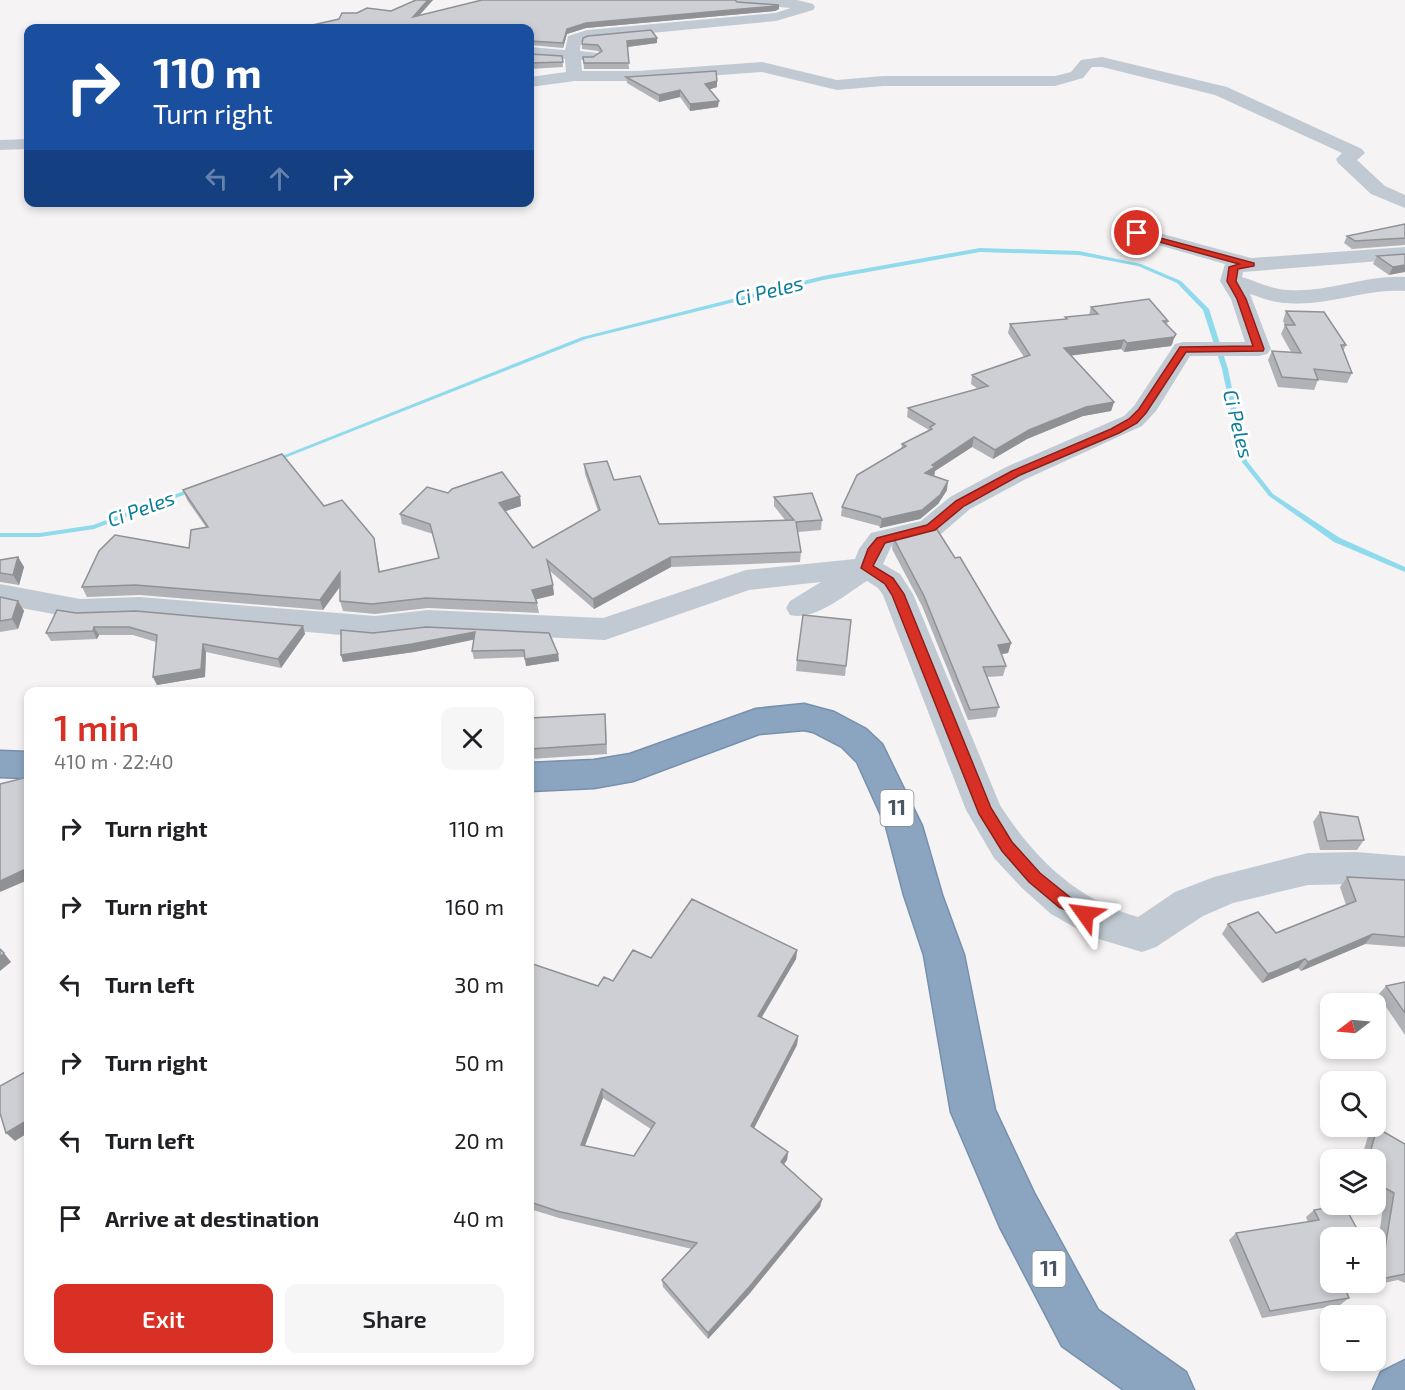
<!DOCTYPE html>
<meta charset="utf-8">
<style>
body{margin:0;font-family:"Exo 2",sans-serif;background:#f6f6f6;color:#202124;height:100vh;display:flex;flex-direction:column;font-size:22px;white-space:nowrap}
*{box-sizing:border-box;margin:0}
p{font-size:20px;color:#757577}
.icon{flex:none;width:33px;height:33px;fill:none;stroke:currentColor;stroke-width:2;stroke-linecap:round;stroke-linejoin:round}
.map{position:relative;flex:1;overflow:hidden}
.sheet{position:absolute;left:24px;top:687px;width:510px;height:678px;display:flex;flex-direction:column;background:#fff;border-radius:12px;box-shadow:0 3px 9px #0003}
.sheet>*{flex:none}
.hud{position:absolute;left:24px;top:24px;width:510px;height:183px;border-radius:12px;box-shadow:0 3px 9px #0003;background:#1a4fa0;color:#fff;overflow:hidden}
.needle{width:39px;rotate:254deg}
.tools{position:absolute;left:1320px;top:993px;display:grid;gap:12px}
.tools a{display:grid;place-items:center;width:66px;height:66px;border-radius:12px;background:#fff;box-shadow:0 3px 9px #0003;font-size:30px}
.pin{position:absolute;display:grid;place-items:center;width:51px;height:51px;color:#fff;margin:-26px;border:3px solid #fff;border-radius:50%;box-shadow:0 2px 6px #0007}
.me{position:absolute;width:66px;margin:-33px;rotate:301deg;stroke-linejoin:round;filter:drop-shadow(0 0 4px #0008)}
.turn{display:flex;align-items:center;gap:21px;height:126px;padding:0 30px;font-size:27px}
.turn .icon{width:78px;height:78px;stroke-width:2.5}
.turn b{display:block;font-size:42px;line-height:51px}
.lanes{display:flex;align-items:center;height:57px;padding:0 30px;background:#0003;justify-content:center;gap:30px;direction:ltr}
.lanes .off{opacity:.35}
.round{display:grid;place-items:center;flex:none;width:63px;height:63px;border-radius:12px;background:#f6f6f6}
.head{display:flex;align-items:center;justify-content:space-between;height:102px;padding:0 30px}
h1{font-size:36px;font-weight:600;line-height:45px;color:#d93025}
.primary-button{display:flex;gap:12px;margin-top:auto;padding:12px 30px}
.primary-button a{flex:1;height:69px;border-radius:12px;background:#d93025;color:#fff;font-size:24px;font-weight:600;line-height:69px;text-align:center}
.primary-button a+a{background:#f6f6f6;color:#202124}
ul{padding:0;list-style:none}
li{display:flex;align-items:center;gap:18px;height:78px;padding:0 30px}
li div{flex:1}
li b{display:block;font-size:22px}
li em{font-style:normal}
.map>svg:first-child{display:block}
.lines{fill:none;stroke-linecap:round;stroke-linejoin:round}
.stream{fill:#90daee;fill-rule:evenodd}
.highway-casing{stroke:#7690ad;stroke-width:3}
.minor{fill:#c1cad2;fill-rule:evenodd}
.highway{fill:#8ba5c1;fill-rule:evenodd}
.wall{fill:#b0b2b7;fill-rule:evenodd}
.shaded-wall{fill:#909195}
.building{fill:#cdcfd5;stroke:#909195;stroke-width:1.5;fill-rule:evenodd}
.route{fill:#d93025;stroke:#8d1f18;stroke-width:1.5}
.labels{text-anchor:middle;stroke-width:6;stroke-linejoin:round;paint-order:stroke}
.far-water-label{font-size:20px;font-style:italic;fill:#0c7c9b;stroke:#fff}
.shield{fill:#fff;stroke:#808990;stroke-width:1.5}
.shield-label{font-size:21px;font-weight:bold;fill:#4a5661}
</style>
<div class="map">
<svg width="1405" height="1390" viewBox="0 0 1405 1390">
<rect width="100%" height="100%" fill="#f5f3f3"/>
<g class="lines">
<path class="stream" d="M980,248L1079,251L1141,264L1181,281L1209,309L1228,369L1247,461L1273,494L1340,538L1405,567V572L1334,542L1269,496L1242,462L1222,369L1203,310L1177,283L1138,266L1079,255L980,252L823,280L586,339L277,461H273L272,460L582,337L823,276Z
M195,487L197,488V490L94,529L40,537H0V533H40L93,525Z"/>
<defs>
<path id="highway" d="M804,704L834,712L866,729L882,744L922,826L942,895L964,955L995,1110L1034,1193L1098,1310L1186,1372L1194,1390H1124L1062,1346L1000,1227L951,1112L924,955L904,895L886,826L857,762L842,747L813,732L804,730L759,734L633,781L594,788L530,791V763L594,760L630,754L756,709Z
M0,751L28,752V778L0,777Z
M1405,1360V1390H1373L1381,1372Z"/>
</defs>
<use href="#highway" class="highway-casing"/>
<path class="minor" d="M730,0H797L813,4L815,7L813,10L776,21L588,39L581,42L580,51L598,53L600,56L592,61L581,60L582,71H637L762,62L837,80L883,76H1055L1071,72L1081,60L1102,57L1227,87L1362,149L1365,153L1357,160L1385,186L1405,195V208L1371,194L1338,163L1336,159L1342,153L1215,95L1102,67H1092L1083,78L1055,86H883L837,90L762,72L637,81H575L530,87V77L566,72L565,59L530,57V47L565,50L568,36L587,30L775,13L791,8L737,4Z
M28,139V149L0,150V140Z
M1137,227L1251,258L1405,247V259L1243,272L1242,277C1257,282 1272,289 1288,290C1327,293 1365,275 1405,277V291C1365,288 1327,307 1287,303C1275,303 1262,298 1250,294L1271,349L1267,354L1259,356H1190L1156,411L1142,426L1026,479L970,509L941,534L891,547L883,564L900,574L913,594L1000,805C1033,857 1076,900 1138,917L1175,892L1214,877L1308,853L1356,852L1405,856V888L1356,884L1308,885L1233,903L1203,916L1156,947L1142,952L1092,937L1051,914L1022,888L994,858L966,810L883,595L878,588L867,581C846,594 814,622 790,615L786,608L790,601L821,582L749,590L605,640L428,632L375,638L140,617L80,619L0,604V584L80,599L140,597L375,616L428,610L603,618L746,570L855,559L859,549L871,533L921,521L950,497L1006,467L1124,416L1134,406L1175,344L1183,342H1245L1231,299L1220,281L1225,264L1130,237L1127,233L1130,229Z"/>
<use href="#highway" class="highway"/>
</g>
<path class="wall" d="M416,0H433L419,16L737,2L779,9L775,11L586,28L567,34L563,48L530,45V28H308L391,11Z
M657,43L627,47L629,69H584L583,57H593L600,53L598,51L582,49V44Z
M530,54L562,56L563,67L530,69Z
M626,77L717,81V87L709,89L718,107L690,111L680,97L659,102L627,83Z
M1405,224V245L1352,249L1344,243L1347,236Z
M1405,254L1389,275L1373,264L1377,256Z
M1091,307L1168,321L1167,325L1173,343L1171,346L1124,352L1121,349L1071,355L1114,402L1111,411L1083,416L1027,439L993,459L972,447L935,471L934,476L947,490L938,504L920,519L880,528L879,526L841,516L842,507L901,450L902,444L929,430L907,417L908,408L978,389L971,384L972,375L1024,357L1008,333L1010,324L1065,320V317L1089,315Z
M1286,311L1346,345L1343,351L1352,373L1347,383L1318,380L1314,390L1278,387L1268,360L1272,351L1291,352L1281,334L1285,325L1283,321Z
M584,464L614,480L659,524L785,520L774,506V497L822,520L821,530L798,532L801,552L800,562L671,567L594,609L550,571L554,595L536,599L539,613L428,608L375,614L343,611L340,601V587L323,610L140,595L87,597L82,587L189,548L206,527L187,500L183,490L324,506L374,538L376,548L380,572L439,558L433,534L402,524L400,514L448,493L520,496L521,506L505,511L533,548L598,511L585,474Z
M894,539L1011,643L1008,653L1001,654L1006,666L1003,676L987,677L999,707L996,717L968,720L922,606L892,549Z
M18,557L24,567L19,585L0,582V560Z
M0,597L18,601L24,611L18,629L0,632Z
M76,613L303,626L305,634L281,668L206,652L205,677L157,685L153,677L156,642L133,635H99L97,639L51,641L46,633Z
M426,627L558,654L559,661L526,666L525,657L474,659L472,651L474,639L414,652L343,662L341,655L373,633Z
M797,660L846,666L845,676L796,671Z
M530,718L606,724L607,754L530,759Z
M1320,812L1364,840L1357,850H1320L1313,822Z
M1347,877L1405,880V947L1365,944L1301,971L1298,968L1262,983L1222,934L1228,924L1276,933L1346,905L1340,887Z
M797,950L796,959L762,1017L798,1036L797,1045L754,1128L788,1152L787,1160L784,1164L822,1199L820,1207L750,1293L708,1339L663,1287L662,1280L692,1249L559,1218L530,1209V963L598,986L613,981L651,958ZM603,1098L651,1129L634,1156L585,1146Z
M1405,982V1035L1378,995L1386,986Z
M1377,1128L1405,1144V1283L1398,1280L1346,1291L1349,1298L1340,1305L1262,1318L1229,1240L1236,1233L1308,1222L1306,1217L1314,1210L1344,1205L1330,1282H1376V1255L1384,1201L1376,1196V1160H1361L1368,1136Z"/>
<path class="shaded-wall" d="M428,0H433L413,22V17Z
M779,5V9L775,11L586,28L567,34L563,48V43L567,29L586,23Z
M657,38V43L627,47V41Z
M717,81V87L705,91V84Z
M680,90V97L659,102V95Z
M719,101L718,107L690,111V104Z
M1405,265V272L1389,275L1393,267Z
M1176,334L1171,346L1124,352L1127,343Z
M1124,340L1121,349L1061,357L1064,348Z
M1114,402L1111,411L1083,416L1027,439L993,459L995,450L1029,430L1086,407Z
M974,437L972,447L935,471L934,476L925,473L932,465Z
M948,481L947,490L938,504L920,519L880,528L882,519Z
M520,496L521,506L500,513L499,503Z
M18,557L24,567L19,585L13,575Z
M671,557V567L594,609L593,599Z
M340,572L343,582L323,610L320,600Z
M553,585L554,595L534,600L532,590Z
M18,601L24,611L18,629L12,619Z
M303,626L305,634L281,668L278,659Z
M94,627L99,635L97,639L93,631Z
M475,632L477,639L414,652L343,662L341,655Z
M1011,643L1008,653L995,655L998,645Z
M203,644L206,652L205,677L157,685L153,677Z
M558,654L559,661L526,666L525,659Z
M28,868V880L0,892V881Z
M1373,934L1365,944L1301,971L1308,962Z
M797,950L796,959L757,1025L758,1016Z
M4,953L11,962L0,971V957Z
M1305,959L1298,968L1262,983L1268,974Z
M798,1036L797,1045L751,1134V1126Z
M602,1089L603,1098L582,1153L581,1145Z
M28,1120V1133L15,1141L6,1133Z
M788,1152L787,1160L780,1170L781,1162Z
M822,1199L820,1207L750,1293L708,1339V1333Z"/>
<path class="building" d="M416,0H428L413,17L482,0H735L737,2L779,5L775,6L586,23L567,29L563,43L530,41V28H309L308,26L339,19L342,13H357L367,8L391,11Z
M651,30L657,38L627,41L629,63H584L583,57H593L602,51L598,45L582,44L583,38L588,36Z
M530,54L562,56L563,62L530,63Z
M716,71L717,81L705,84L719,101L690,104L680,90L659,95L626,77Z
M1405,224V238L1355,241L1347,236Z
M1405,254V265L1393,267L1377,256Z
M1149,299L1168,321H1163L1176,334L1174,337L1127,343L1124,340L1064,348L1114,402L1086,407L1029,430L995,450L974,437L932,465L935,467L925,473L948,481L940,495L922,510L882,519L880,517L842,507L857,475L906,446L902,444L932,429L930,427L935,424L908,408L988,386L972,375L1030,355L1010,324L1067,319L1065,317L1098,314L1091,307Z
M1286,311L1324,312L1346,345H1341L1352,373L1314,369L1318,380L1282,377L1272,351L1301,353L1285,325H1295Z
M282,454L324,506L342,500L374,538L379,572L439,558L430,524L400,514L427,487L448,493L452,489L502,472L520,496L499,503L533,548L600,510L584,464L607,461L614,480L640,476L659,524L794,520L774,497L812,493L822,520L796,522L801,552L671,557L593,599L547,560L553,585L532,590L537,603L426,598L372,604L340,601V572L320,600L135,585L82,587L99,551L115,535L189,548L191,530L208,527L183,490Z
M936,528L955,558L960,557L1011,643L998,645L1006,666L983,667L999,707L970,710L924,596L894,539Z
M18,557L13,575L0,573V560Z
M0,597L18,601L12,619L0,621Z
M57,610L76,613L136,611L303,626L278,659L203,644L201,669L153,677L157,635L129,627H94L93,631L46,633Z
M803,615L851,620L846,666L797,660Z
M426,627L549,633L558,654L525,659L524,650L472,651L475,632L412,644L341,655V630L373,633Z
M605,714L606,744L530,749V718Z
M28,777V868L0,881V784Z
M1320,812L1358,817L1364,840L1327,841Z
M1347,877L1405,880V937L1373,934L1308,962L1305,959L1268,974L1228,924L1258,912L1276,933L1356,901Z
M692,899L797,950L758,1016L798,1036L751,1126L788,1152L781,1162L822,1199L750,1286L708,1333L662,1280L697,1243L557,1211L530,1202V963L598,986L604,977L613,981L633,950L651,958ZM602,1089L655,1123L634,1156L581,1145Z
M0,949L4,953L0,957Z
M1405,982V1013L1386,986Z
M27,1071H28V1120L6,1133L0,1113V1086Z
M1377,1128L1405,1144V1274L1376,1280V1263L1381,1273L1394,1193L1376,1183V1160H1368Z
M1344,1205L1362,1238H1330V1282H1362L1344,1286L1349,1298L1270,1311L1236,1233L1319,1220L1314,1210Z"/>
<path class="route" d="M1134,231L1254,263V266L1238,269L1236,281L1246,299L1264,349L1263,351L1186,352L1146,413L1137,423L1119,433L1020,475L964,506L935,530L885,543L873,566L893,578L904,594L991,808L1012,842L1040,873L1071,898L1091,909L1093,914L1091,918L1085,920L1059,907L1029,882L1002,851L979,814L892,595L885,584L861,568L868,549L877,538L927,525L956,501L1012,471L1111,429L1129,419L1139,409L1180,347L1253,346L1237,299L1227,281L1229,267L1239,264L1134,235Z"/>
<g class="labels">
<g class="far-water-label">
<text transform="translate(769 291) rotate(-14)" y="7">Ci Peles</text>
<text transform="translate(1238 424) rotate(76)" y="7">Ci Peles</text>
<text transform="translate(141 509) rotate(-20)" y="7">Ci Peles</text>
</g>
<g class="shield">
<rect x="880.5" y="790" width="33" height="36" rx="4.5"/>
<rect x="1032.5" y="1251" width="33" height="36" rx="4.5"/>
</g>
<g class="shield-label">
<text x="897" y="815">11</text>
<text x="1049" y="1276">11</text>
</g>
</g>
</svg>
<div class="tools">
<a><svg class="needle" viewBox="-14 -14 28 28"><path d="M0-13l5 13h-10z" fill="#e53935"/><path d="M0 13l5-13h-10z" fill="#757577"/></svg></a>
<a><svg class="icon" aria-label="search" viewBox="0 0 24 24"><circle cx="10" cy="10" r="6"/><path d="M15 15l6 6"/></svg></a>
<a><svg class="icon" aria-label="layers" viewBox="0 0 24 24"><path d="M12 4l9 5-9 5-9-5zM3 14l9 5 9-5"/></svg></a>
<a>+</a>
<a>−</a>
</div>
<div class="pin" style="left:1137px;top:233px;background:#d93025"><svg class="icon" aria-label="arrive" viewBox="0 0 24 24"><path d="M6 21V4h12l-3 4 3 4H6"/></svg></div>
<svg class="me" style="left:1085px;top:914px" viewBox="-20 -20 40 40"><path d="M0-17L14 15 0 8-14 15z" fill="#d93025" stroke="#fff" stroke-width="4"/></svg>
<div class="hud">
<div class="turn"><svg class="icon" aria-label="right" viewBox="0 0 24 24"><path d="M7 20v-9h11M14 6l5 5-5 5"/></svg><div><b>110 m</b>Turn right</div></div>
<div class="lanes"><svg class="icon off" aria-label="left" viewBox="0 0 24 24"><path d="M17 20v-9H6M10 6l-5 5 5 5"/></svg><svg class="icon off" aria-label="ahead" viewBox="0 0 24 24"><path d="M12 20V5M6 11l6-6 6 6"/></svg><svg class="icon" aria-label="right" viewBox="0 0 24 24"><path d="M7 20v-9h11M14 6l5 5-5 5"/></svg></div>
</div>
<section class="sheet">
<div class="head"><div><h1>1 min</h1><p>410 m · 22:40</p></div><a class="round"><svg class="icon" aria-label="close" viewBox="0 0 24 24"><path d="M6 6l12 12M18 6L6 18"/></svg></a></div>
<ul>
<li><svg class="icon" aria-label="right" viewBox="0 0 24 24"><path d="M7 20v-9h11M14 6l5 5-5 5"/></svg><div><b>Turn right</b></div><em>110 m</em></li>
<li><svg class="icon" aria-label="right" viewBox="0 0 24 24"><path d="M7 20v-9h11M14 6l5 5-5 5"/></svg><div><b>Turn right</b></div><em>160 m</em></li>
<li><svg class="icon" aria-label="left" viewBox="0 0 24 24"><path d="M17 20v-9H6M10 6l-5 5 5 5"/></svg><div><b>Turn left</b></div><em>30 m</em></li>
<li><svg class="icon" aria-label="right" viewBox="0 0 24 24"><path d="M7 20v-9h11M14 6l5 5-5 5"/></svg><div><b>Turn right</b></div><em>50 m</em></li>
<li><svg class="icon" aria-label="left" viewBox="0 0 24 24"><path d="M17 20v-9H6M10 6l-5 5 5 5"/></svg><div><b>Turn left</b></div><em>20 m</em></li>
<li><svg class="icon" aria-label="arrive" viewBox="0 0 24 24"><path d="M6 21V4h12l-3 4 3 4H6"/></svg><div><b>Arrive at destination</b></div><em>40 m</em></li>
</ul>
<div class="primary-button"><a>Exit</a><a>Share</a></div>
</section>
</div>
